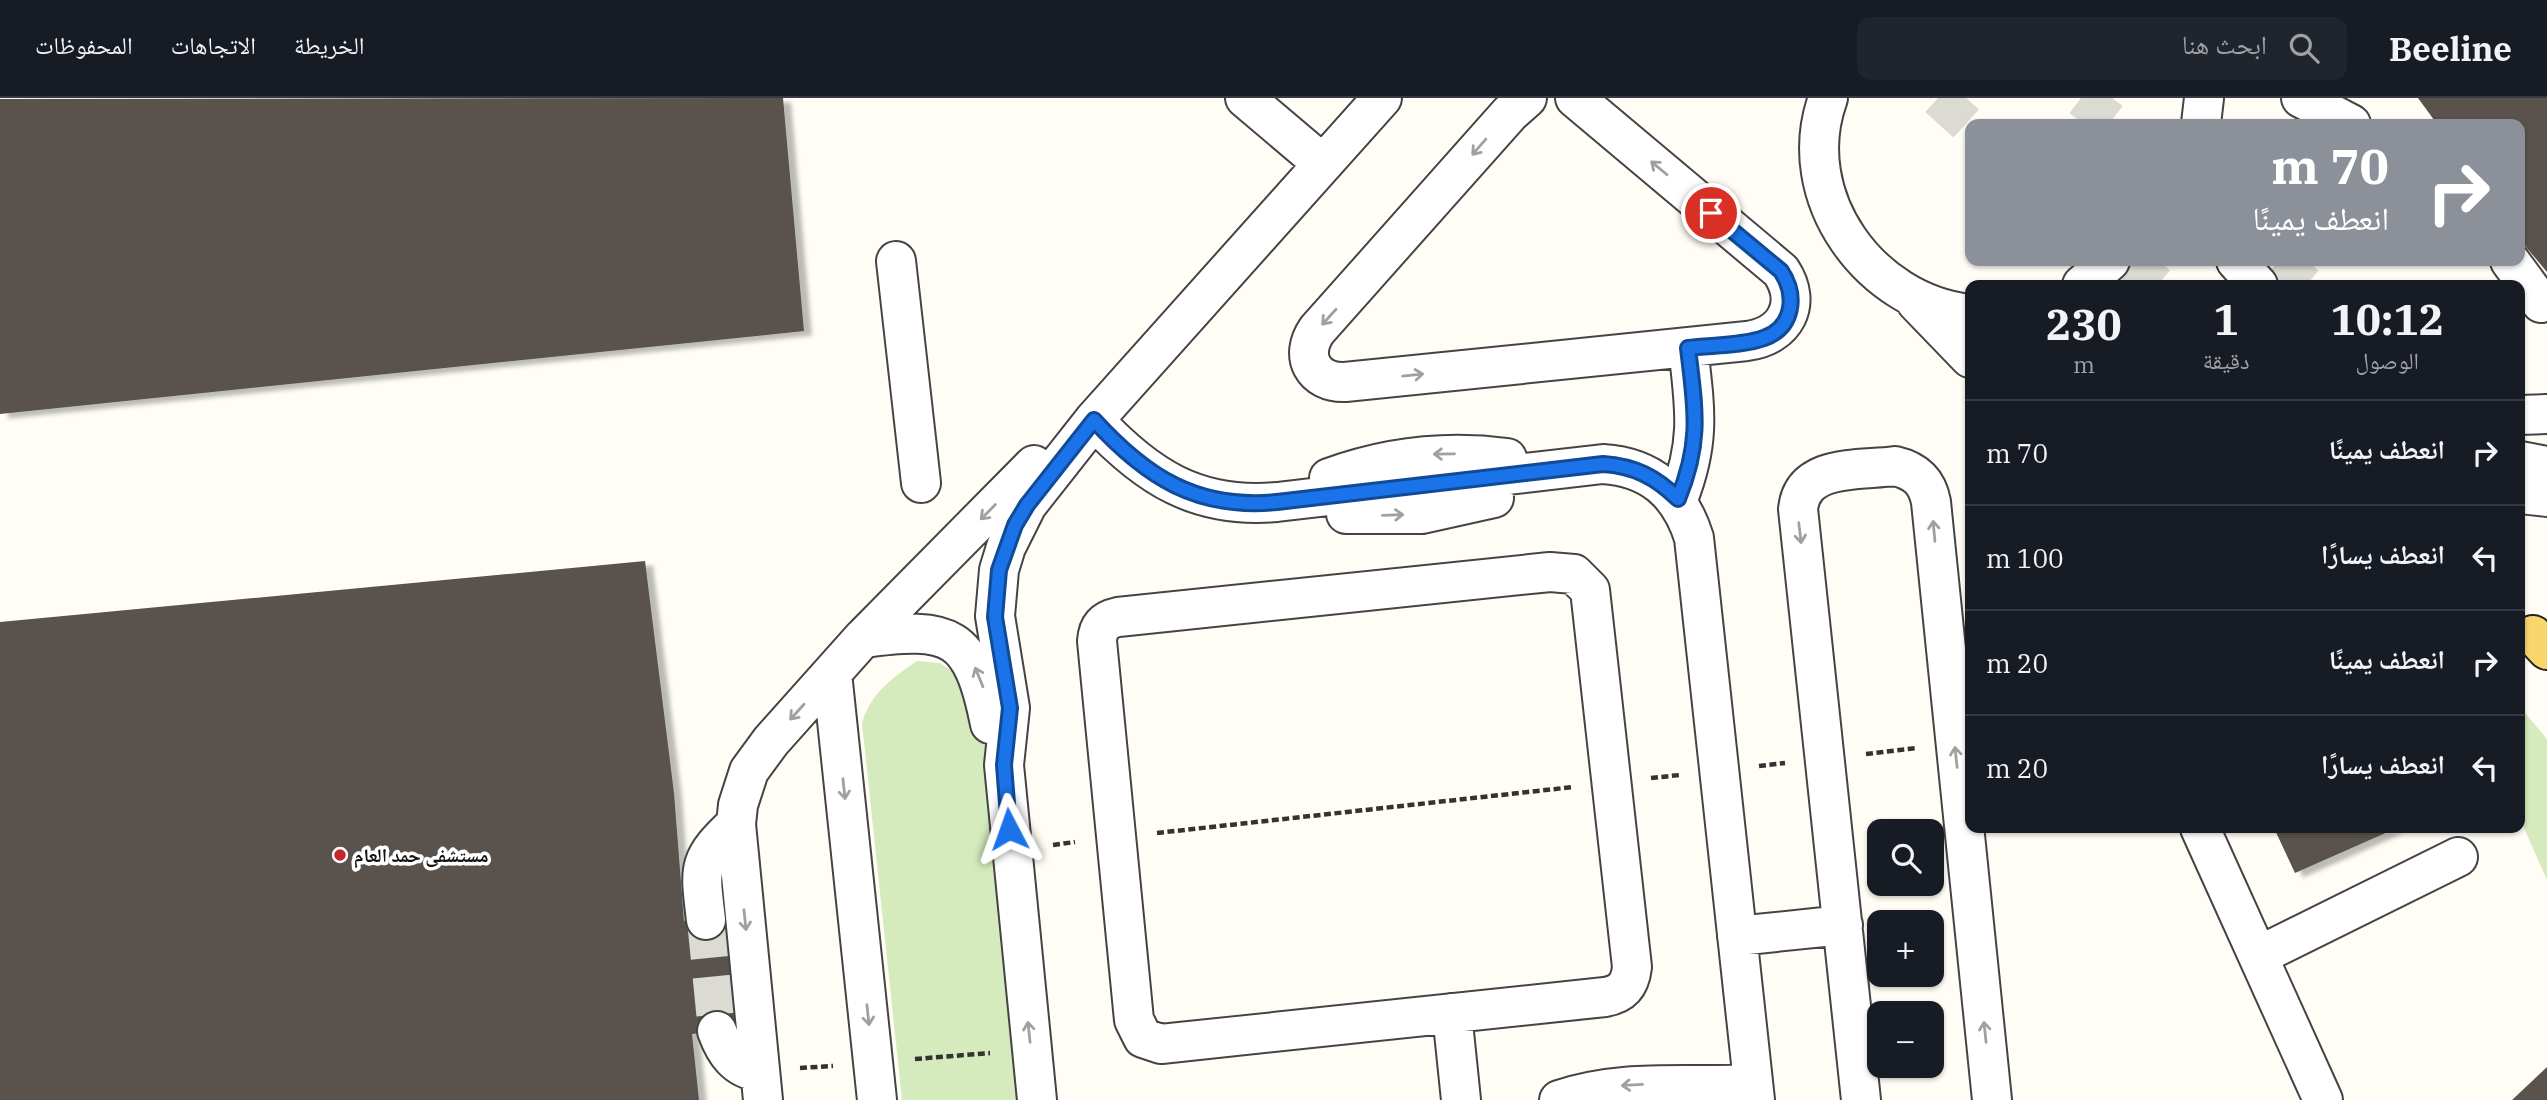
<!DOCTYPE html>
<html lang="ar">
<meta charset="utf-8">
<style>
body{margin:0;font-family:"IBM Plex Serif","Noto Naskh Arabic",serif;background:#20242c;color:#f1f3f6;direction:rtl;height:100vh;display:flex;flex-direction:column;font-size:26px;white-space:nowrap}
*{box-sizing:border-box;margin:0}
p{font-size:23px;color:#9ea1a6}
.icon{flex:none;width:38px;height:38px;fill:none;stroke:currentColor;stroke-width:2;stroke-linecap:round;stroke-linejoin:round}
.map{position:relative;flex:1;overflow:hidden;direction:ltr}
.details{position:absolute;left:1965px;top:182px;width:560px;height:553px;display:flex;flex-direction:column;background:#171b24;border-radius:14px;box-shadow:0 2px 5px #0004;direction:rtl}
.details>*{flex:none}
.hud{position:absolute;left:1965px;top:21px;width:560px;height:147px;border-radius:14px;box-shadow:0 2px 5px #0004;direction:rtl;background:#8c9099;color:#fff;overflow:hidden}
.controls{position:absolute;left:1867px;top:721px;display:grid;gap:14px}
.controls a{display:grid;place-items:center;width:77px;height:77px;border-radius:14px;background:#171b24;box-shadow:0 2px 5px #0004;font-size:35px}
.pin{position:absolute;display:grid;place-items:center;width:60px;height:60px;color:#fff;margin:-30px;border:4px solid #fff;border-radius:50%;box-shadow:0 2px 7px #0007}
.me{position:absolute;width:77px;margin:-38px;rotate:356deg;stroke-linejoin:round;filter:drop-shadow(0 0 5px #0008)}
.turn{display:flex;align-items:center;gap:24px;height:147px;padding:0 21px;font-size:32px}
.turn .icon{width:91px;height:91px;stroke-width:2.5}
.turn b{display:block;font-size:49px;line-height:60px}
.eta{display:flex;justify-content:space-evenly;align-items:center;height:119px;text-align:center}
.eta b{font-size:42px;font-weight:700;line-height:49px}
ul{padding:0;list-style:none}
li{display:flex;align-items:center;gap:21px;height:105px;padding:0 21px;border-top:2px solid #363941}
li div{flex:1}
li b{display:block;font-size:26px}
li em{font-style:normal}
header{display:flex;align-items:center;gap:42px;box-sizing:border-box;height:98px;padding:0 35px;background:#171b24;border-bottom:2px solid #363941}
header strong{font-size:33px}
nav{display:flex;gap:38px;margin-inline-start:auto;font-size:24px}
.search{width:490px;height:63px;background:#20242c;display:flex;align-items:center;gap:18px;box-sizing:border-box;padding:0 24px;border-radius:14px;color:#9ea1a6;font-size:26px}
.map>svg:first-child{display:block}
.green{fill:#d5ebbd}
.building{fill:#5a524d;filter:url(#shadow)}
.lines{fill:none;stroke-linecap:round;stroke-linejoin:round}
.minor-tunnel{stroke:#dbdad3;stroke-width:38;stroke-dasharray:38 19;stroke-linecap:butt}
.major-tunnel{stroke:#dbdad3;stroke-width:38;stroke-dasharray:38 19;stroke-linecap:butt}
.minor-casing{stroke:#444;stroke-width:42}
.major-casing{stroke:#222;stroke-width:42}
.path{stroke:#333;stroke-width:4.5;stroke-dasharray:7 3.5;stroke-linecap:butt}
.minor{stroke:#fff;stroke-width:38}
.major{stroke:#f9d66b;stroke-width:38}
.oneway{stroke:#a0a0a0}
.route-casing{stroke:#114b97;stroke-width:18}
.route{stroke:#1a73e8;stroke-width:12}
.poi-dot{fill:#c4262e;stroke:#fff;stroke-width:2.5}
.labels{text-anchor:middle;stroke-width:7;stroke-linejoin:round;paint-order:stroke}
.poi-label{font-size:19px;font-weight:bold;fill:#111;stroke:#fff;text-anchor:start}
</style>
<header>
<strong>Beeline</strong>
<div class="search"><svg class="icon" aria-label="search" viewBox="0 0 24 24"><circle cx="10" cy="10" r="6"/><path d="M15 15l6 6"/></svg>ابحث هنا</div>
<nav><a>الخريطة</a><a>الاتجاهات</a><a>المحفوظات</a></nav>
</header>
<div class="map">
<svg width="2547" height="1002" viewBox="0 0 2547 1002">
<defs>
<filter id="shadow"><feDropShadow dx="8" dy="4.5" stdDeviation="2" flood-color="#0004"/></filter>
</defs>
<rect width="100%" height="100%" fill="#fffdf5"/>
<path class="green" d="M917,563L940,565L980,592L992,677L1023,1002H902L862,625C870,596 892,580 917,563Z
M2520,609L2547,641V782L2520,721Z"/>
<path class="building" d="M783,0L804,233L0,316V1Z
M2418,0H2547V174L2520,142V26H2437Z
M645,463L674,695L684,823L738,818L749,930L692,936L699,1002H0V524Z
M2274,730H2397L2295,775Z
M2547,969V1002H2512Z"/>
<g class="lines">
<path class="minor-tunnel" d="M706,822L717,933"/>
<path class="major-tunnel" d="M1938,0L1970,29
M2081,0L2115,26
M2129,163L2158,187
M2279,163L2306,187"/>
<defs>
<path id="minor" d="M1245,0L1323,66
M1527,0L1510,15L1317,232C1299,258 1313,285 1345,284L1747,243C1785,238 1803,206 1781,173L1575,0
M1828,0C1792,99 1870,205 1970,216
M2301,0L2351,26
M2201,26L2204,0
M896,163L921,385
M2236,163L2258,187
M2510,163L2541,205
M2082,187L2110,163
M1916,204L1970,260
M2520,317L2547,316
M1094,322C1147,379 1197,411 1277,404L1603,366C1651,369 1680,395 1694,440L1755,1002
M2520,363L2547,368
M1329,380C1386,359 1446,352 1507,360
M2520,396L2547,399
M1678,401C1701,343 1695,310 1688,249
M1346,416H1422L1494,400
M1550,474L1574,476L1590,492L1632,869C1630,887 1623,896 1605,899L1161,946L1143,940L1134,922L1097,543C1098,529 1104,522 1118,519Z
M863,540C951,528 972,536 990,626
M832,575L877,1002
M2200,730L2323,1002
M706,822C700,770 696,763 736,726
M1737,838L1843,827
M2258,858L2458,759
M1452,915L1461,1002
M717,933C725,955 736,971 760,974
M763,1002L736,726L738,707L749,673L771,643L863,540L1034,367
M1037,1002L1004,667L1010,610L995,518L999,472L1006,449L1027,407L1094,322L1382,0
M1559,1002C1625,980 1686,990 1753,986
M1861,1002L1798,411C1803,365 1860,373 1895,368C1916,373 1927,383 1931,404L1992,1002"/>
<path id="major" d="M2533,537L2547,552"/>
</defs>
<use href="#minor" class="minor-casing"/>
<use href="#major" class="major-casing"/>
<path class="path" d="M1866,656L1917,650
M1759,668L1785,665
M1651,680L1680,677
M1157,735L1573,689
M1053,747L1075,744
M915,961L990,955
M800,970L833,968"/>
<use href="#minor" class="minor"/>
<use href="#major" class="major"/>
</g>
<defs><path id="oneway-shaft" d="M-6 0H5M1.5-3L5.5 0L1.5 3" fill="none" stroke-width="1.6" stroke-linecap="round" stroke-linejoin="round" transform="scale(1.75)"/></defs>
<g class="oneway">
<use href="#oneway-shaft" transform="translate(1479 49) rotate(131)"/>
<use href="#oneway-shaft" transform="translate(1659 70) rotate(-140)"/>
<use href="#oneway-shaft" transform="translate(1329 219) rotate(132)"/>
<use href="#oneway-shaft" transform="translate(1413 277) rotate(-6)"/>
<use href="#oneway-shaft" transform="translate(1444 356) rotate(179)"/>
<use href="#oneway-shaft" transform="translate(988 414) rotate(135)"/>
<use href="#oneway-shaft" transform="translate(1393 417) rotate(-2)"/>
<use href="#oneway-shaft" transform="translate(1934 433) rotate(-95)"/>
<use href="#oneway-shaft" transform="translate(1800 435) rotate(83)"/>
<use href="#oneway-shaft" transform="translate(979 579) rotate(-112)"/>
<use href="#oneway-shaft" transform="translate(797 614) rotate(132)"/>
<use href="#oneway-shaft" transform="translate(1956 659) rotate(-96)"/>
<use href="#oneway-shaft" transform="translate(844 691) rotate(84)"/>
<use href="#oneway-shaft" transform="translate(745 822) rotate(84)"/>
<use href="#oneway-shaft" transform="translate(868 917) rotate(84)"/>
<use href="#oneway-shaft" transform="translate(1029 934) rotate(-96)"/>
<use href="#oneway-shaft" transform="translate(1985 934) rotate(-96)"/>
<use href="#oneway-shaft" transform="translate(1632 987) rotate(177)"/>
</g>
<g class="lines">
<defs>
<path id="route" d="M1009,731L1004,667L1010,610L995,519L999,472L1015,427L1027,407L1094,322C1146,379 1197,412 1277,404L1603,366C1634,368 1656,379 1678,401C1702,343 1695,310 1688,250C1711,247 1742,248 1764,240C1794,229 1797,197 1781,173L1711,115"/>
</defs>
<use href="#route" class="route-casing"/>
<use href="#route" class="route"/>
</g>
<circle class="poi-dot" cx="340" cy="757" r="7"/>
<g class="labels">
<g class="poi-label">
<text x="354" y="764">مستشفى حمد العام</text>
</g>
</g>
</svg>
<div class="controls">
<a><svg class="icon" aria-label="search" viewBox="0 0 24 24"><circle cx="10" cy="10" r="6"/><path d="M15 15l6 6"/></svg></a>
<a>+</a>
<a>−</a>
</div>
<div class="pin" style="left:1711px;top:115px;background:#d93025"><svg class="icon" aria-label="arrive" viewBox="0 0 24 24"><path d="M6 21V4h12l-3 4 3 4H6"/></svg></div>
<svg class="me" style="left:1009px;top:731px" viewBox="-20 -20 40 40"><path d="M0-17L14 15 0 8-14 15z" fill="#1a73e8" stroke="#fff" stroke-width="4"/></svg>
<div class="hud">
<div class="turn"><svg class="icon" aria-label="right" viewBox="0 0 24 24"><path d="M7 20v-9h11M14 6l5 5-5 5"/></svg><div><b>70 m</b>انعطف يمينًا</div></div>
</div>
<section class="details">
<div class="eta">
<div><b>10:12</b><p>الوصول</p></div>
<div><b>1</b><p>دقيقة</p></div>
<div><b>230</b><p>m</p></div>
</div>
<ul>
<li><svg class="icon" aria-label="right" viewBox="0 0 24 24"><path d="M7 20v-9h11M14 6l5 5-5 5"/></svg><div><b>انعطف يمينًا</b></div><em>70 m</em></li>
<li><svg class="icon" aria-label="left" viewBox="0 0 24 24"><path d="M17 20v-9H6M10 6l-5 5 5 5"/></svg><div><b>انعطف يسارًا</b></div><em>100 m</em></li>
<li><svg class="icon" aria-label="right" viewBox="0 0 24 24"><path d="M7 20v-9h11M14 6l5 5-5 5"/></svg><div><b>انعطف يمينًا</b></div><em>20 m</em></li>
<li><svg class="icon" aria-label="left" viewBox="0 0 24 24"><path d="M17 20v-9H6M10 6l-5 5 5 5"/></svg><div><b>انعطف يسارًا</b></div><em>20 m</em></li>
</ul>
</section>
</div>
